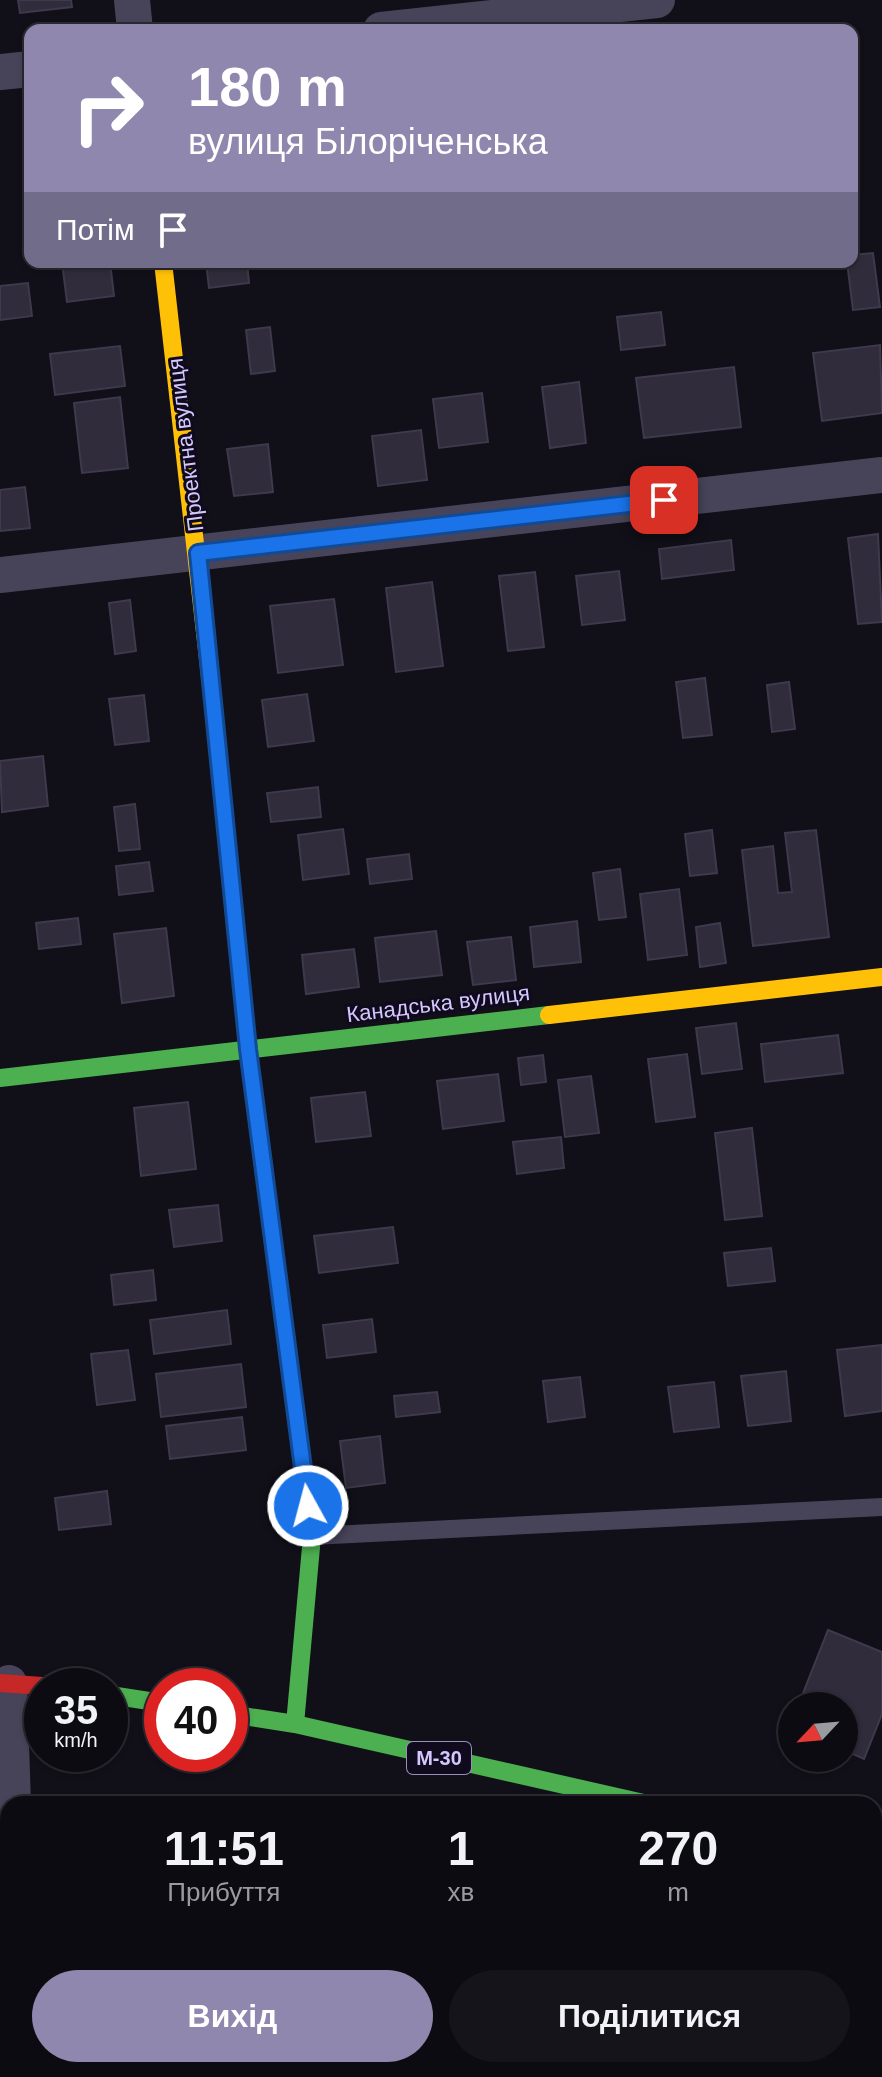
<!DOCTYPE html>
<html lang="uk">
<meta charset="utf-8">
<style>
body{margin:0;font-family:Helvetica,sans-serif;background:#16141b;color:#f1f3f6;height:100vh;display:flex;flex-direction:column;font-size:30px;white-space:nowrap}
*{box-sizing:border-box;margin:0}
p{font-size:26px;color:#9a9b9f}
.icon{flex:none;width:44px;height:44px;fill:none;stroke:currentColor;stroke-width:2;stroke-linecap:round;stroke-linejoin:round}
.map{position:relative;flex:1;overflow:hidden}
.side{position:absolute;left:0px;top:1796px;width:882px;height:282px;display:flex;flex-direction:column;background:#0d0b12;border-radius:24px 24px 0 0;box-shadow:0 2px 6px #0004,0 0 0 2px #2d2b32}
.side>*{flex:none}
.guide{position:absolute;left:24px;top:24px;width:834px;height:244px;border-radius:16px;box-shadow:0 2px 6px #0004,0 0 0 2px #2d2b32;background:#8f87ae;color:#fff;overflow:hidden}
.needle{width:52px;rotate:244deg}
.controls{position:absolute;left:778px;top:1692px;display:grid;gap:16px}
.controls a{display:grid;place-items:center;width:80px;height:80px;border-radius:50%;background:#0d0b12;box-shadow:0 2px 6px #0004,0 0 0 2px #2d2b32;font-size:40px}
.speed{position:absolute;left:24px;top:1668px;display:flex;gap:16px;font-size:40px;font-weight:700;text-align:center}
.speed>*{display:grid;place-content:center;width:104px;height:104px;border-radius:50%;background:#0d0b12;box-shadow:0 2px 6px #0004,0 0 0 2px #2d2b32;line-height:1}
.speed small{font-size:20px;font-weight:400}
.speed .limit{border:12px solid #d22;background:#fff;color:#111}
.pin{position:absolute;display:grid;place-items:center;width:68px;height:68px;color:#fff;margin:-34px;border-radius:16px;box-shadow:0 4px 12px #0006}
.me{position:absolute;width:88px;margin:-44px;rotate:353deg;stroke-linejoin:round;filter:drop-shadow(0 0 6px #0008)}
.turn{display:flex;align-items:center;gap:28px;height:168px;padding:0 32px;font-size:36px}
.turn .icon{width:104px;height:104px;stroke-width:2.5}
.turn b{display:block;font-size:56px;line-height:68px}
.then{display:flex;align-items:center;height:76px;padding:0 32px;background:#0003;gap:16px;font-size:30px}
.eta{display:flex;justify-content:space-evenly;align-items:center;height:136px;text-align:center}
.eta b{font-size:48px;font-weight:600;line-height:56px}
.button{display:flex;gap:16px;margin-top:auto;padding:16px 32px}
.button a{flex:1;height:92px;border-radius:48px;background:#8f87ae;color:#fff;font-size:32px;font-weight:600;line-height:92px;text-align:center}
.button a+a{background:#16141b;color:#f1f3f6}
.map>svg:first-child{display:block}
.building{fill:#302c3b;stroke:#3e394c;stroke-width:2}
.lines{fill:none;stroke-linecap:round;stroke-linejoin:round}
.lane{stroke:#474459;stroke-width:18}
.street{stroke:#474459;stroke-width:36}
.fast{stroke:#4caf50;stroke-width:18}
.slow{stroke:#ffc107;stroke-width:18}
.jam{stroke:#c62828;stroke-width:18}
.route-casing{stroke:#114b97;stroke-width:20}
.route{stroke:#1a73e8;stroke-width:14}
.labels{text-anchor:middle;stroke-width:6;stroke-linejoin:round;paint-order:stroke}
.shield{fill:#100b1c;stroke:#988fba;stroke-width:2}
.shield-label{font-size:20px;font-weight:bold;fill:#d3c7fe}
.street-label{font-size:22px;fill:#d3c7fe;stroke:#100b1c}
</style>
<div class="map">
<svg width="882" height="2077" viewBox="0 0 882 2077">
<rect width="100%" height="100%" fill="#110f18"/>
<path class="building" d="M18,0H71L72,7L20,13Z
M835,23L836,30H797V27Z
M873,253L880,307L853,310L847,262H852V255Z
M62,262H110L114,296L67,302Z
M206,262H247L249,283L209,288Z
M28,283L32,316L0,320V286Z
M661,312L665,345L621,350L617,317Z
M270,327L275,371L251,374L246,330Z
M880,345L882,413L822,421L813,353Z
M120,346L125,386L55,395L50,354Z
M734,367L741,427L644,438L636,378Z
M579,382L586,443L550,448L542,387Z
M482,393L488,442L439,448L433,399Z
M120,397L128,468L82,473L74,403Z
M421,430L427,480L378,486L372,436Z
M268,444L273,492L234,496L227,449Z
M25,487L30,528L0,531V490Z
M878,534L882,622L858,624L848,538Z
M731,540L734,570L662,579L659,549Z
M619,571L625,620L582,625L576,576Z
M535,572L544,647L508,651L499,576Z
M432,582L443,666L396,672L386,588Z
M334,599L343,665L278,673L270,606Z
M130,600L136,651L115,654L109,603Z
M705,678L712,735L683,738L676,682Z
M789,682L795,729L772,732L767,685Z
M307,694L314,741L268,747L262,700Z
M144,695L149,741L115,745L109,699Z
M43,756L48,806L2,812L0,761Z
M318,787L321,817L271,822L267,793Z
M135,804L140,849L119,851L114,807Z
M343,829L349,874L303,880L298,835Z
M712,830L717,873L690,876L685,834Z
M816,830L829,937L753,946L742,850L773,846L778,893L792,892L785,833Z
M409,854L412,879L370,884L367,859Z
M149,862L153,891L119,895L116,866Z
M620,869L626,917L599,920L593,873Z
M679,889L687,955L648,960L640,894Z
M78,918L81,944L39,949L36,923Z
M577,921L581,962L534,967L530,927Z
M720,923L726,963L700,967L696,927Z
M166,928L174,996L122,1003L114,934Z
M436,931L442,975L380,982L375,938Z
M511,937L516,980L473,985L467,942Z
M354,949L359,987L306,994L302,955Z
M736,1023L742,1069L702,1074L696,1028Z
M838,1035L843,1073L765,1082L761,1044Z
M687,1054L695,1117L656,1122L648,1059Z
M543,1055L546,1082L521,1085L518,1058Z
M498,1074L504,1121L443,1129L437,1081Z
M591,1076L599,1133L565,1137L558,1080Z
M365,1092L371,1136L316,1142L311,1098Z
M188,1102L196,1169L141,1176L134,1108Z
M752,1128L762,1216L725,1220L715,1133Z
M561,1137L564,1168L517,1174L513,1142Z
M218,1205L222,1241L174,1247L169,1210Z
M393,1227L398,1263L319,1273L314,1236Z
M771,1248L775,1281L728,1286L724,1253Z
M153,1270L156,1300L114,1305L111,1275Z
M227,1310L231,1344L154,1354L150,1320Z
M372,1319L376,1352L327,1358L323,1325Z
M882,1345V1411L845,1416L837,1350Z
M128,1350L135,1400L97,1405L91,1354Z
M241,1364L246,1407L161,1417L156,1374Z
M786,1371L791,1421L748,1426L741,1376Z
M580,1377L585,1417L548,1422L543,1381Z
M714,1382L719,1427L674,1432L668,1387Z
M437,1392L440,1412L396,1417L394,1396Z
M242,1417L246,1450L170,1459L166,1426Z
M380,1436L385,1483L346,1488L340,1441Z
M107,1491L111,1524L59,1530L55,1498Z
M828,1630L882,1652V1714L864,1759L844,1750V1706H798Z
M263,2070H304L305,2077H264Z
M470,2070H524L525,2077H471Z"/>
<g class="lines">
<path class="lane" d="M312,1536L882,1507"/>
<path class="street" d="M132,0L135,30
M381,30L657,0
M0,72L30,69
M0,575L882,475
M9,1683L13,1804
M21,2070V2077
M717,2077L721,2070"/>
<path class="fast" d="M0,1078L549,1015
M292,1382L312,1536L295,1724
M110,1695L162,1703
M230,1714L295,1724L648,1804"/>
<path class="slow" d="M163,262L217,738
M549,1015L882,977
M874,1852L882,1854"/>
<path class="jam" d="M217,738L248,1049L292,1382
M0,1683L42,1686"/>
</g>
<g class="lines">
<defs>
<path id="route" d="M308,1506L248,1049L198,553L664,500"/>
</defs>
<use href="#route" class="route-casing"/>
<use href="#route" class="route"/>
</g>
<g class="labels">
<rect class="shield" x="407" y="1742" width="64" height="32" rx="6"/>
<g class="shield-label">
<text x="439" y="1765">М-30</text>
</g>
<g class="street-label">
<text transform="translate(185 445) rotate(-97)" y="8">Проектна вулиця</text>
<text transform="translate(438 1003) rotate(-7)" y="8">Канадська вулиця</text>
</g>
</g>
</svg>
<div class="controls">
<a><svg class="needle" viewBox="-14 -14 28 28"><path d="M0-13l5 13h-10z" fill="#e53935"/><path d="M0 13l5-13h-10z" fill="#9a9b9f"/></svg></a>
</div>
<div class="speed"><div>35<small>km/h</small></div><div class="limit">40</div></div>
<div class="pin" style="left:664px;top:500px;background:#d93025"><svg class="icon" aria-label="arrive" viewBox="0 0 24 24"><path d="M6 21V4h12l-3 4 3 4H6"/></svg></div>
<svg class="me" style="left:308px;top:1506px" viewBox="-20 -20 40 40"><circle r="17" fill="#1a73e8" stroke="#fff" stroke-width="3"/><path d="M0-11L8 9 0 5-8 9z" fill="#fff"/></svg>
<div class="guide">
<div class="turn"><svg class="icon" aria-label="right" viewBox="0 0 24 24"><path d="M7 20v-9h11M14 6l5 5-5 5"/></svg><div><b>180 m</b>вулиця Білоріченська</div></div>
<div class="then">Потім<svg class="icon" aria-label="arrive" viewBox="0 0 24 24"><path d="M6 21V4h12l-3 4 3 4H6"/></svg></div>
</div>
<section class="side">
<div class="eta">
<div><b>11:51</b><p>Прибуття</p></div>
<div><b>1</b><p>хв</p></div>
<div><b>270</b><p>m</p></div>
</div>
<div class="button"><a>Вихід</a><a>Поділитися</a></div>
</section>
</div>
